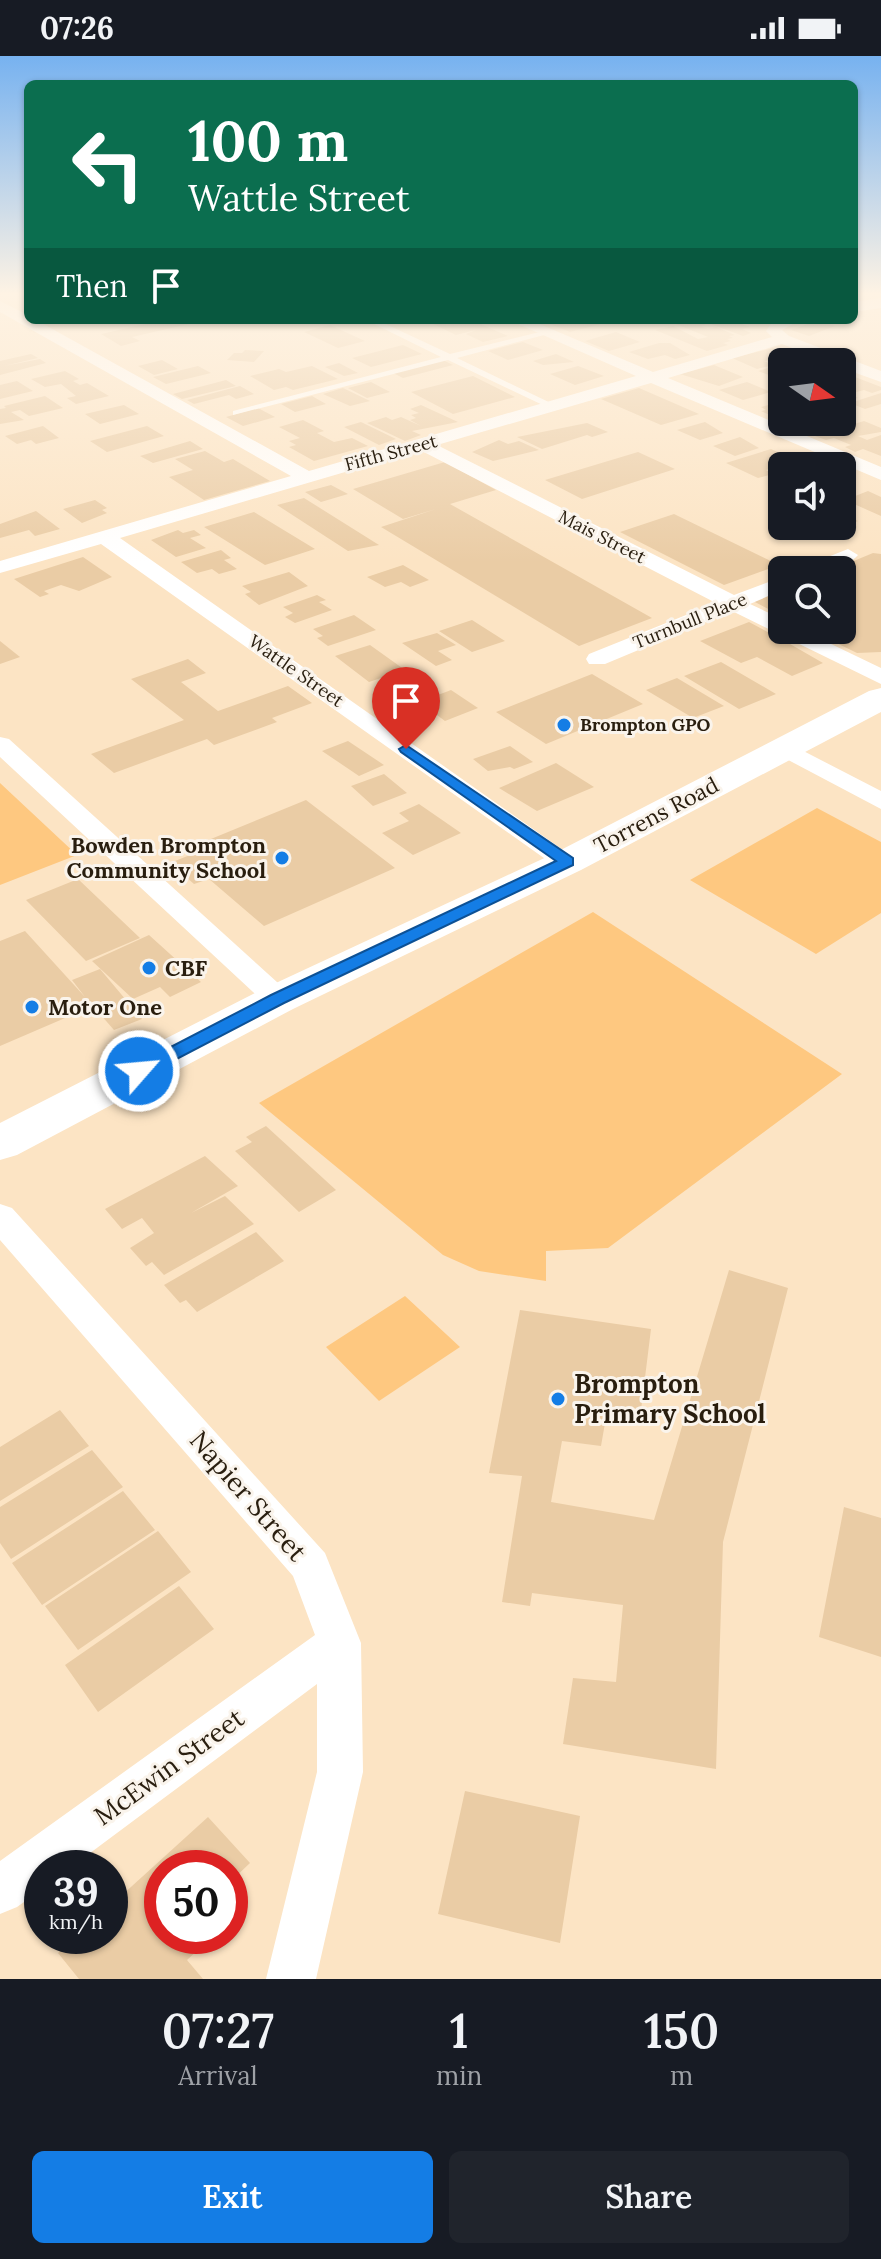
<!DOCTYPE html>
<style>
body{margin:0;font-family:Lora,serif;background:#20242c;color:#f1f3f6;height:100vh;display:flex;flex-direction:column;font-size:30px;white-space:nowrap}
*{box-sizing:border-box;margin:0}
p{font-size:26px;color:#9ea1a6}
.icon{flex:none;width:44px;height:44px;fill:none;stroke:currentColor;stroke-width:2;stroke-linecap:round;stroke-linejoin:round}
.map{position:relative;height:1923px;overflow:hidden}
.panel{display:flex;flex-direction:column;background:#171b24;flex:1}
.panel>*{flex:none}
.banner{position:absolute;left:24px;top:24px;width:834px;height:244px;border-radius:12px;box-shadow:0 2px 6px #0004;background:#0b6e4f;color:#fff;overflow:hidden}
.needle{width:52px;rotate:104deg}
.tools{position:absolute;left:768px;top:292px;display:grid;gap:16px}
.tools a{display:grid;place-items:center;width:88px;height:88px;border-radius:12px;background:#171b24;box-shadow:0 2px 6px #0004;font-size:40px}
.speed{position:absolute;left:24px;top:1794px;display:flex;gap:16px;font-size:40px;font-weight:700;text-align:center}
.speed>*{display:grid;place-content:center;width:104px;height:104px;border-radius:50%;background:#171b24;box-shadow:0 2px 6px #0004;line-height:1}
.speed small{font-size:20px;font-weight:400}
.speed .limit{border:12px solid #d22;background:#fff;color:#111}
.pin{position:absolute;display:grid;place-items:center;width:68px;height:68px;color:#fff;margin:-82px -34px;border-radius:50% 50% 50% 0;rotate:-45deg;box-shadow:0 0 8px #0007}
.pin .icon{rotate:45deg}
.me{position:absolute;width:88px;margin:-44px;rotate:63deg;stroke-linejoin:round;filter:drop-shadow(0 0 6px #0008)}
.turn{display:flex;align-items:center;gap:28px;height:168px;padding:0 32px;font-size:36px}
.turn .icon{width:104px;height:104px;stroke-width:2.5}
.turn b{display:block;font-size:56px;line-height:68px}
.then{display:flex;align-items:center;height:76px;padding:0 32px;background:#0003;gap:16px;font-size:30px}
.eta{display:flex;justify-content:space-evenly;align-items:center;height:136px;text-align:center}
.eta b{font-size:48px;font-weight:600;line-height:56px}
.button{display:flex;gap:16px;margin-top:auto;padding:16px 32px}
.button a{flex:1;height:92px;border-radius:12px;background:#147de5;color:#fff;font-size:32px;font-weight:600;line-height:92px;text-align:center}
.button a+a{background:#20242c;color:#f1f3f6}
.status{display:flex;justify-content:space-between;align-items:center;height:56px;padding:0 40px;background:#171b24;direction:ltr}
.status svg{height:22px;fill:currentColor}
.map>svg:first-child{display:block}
.green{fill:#fec880}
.building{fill:#eacca5}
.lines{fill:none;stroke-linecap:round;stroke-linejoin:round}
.lane{fill:#fff;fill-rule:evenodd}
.street{fill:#fff;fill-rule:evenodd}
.secondary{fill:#fff;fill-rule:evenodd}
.route{fill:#147de5;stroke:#0d5195;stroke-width:2}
.poi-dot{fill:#147de5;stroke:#faf4ec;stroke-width:3}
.labels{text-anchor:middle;stroke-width:6;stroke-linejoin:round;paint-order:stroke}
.far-street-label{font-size:18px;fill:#291e0f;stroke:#faf4ec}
.far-poi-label{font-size:18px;font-weight:bold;fill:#291e0f;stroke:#faf4ec;text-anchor:start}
.street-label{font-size:22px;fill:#291e0f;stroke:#faf4ec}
.poi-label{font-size:22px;font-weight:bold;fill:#291e0f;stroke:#faf4ec;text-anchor:start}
.near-poi-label{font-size:26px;font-weight:bold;fill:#291e0f;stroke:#faf4ec;text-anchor:start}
.near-street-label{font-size:26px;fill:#291e0f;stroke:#faf4ec}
</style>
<div class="status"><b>07:26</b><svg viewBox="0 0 49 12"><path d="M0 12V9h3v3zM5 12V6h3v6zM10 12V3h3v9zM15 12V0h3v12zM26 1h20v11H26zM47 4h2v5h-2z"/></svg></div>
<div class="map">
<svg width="881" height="1923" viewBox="0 0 881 1923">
<rect width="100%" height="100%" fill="#fce4c4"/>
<path class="green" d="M0,727L77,799L0,829Z
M817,752L881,786V857L816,898L690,824Z
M593,856L842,1018L608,1192L546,1195V1225L479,1215L443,1199L259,1047Z
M405,1240L460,1291L379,1345L326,1291Z"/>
<path class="building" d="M163,264L202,265L132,281L140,285L121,290L101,278Z
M425,264H459L446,269L465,265L478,267L508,280L483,286L466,278L476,274L456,279Z
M553,264H602L608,266L570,276L545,266Z
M679,264H694L706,269L700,270L708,273L716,271L735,279L729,280L733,282L727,283L731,285L723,287L728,289L707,295L655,274L673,270L698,283L708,281L671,266Z
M700,264H730L750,271L742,273L751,277L743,280Z
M816,265L835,270L809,280L791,274Z
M330,269L365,285L338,292L304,276Z
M616,276L640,286L609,295L585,285Z
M523,286L543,294L508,304L488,295Z
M659,287H670L690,299L675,303L665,299L648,303L629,296Z
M403,289L422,298L371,311L352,302Z
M773,292L797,302L764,305L773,309L757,313L732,302Z
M245,294L264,295L254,306L227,304L234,297H242Z
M31,298L38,302L4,310L40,303L46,307L0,319V305Z
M556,298L574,306L543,309L533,305Z
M162,304L178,313L154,319L138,310Z
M443,304L453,309L403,322L393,317Z
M339,307L358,317L344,320L325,311Z
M782,308V324L758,315Z
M714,309L743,321L719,330L680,318Z
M198,310L211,317L166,328L153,321Z
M312,310L338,323L293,334L286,331L274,334L250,320L279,313L286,316Z
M578,310L604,320L575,329L550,318Z
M65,315L79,323L73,325L80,329L87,327L109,340L76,348L67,342L76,340L61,328L45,331L31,323Z
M842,316L881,331V334L872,337L864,334L849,338L858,342L842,344V328L847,326L842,325Z
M473,320L515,341L453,358L411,336Z
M226,324L236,330L182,343L173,338Z
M17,325L33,335L0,343V329Z
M371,326L390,336L367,342L348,332Z
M747,326L771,336L743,344L719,334Z
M240,330L254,338L236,343L229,339L194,348L187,344Z
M343,332L370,345L350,350L323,338Z
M639,332L699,358L661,369L601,343Z
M881,337V348L865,353L850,347Z
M45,340L63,352L29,360L20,354L11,356L24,364L0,368V353L6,352L4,350Z
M312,340L326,348L295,356L281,348Z
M782,345V361L776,362L761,355L766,354L761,351Z
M124,349L139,358L100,368L85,358Z
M421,349L458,366L412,375L421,379L405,385L367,367L386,361L392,364L401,361L421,370L410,364L416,362L411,359L419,357L410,353Z
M258,352L275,361L243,370L226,361Z
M303,364L324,375L317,377L334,386L352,382L368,390L314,405L289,391L296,389L289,385L300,382L279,371Z
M864,365L881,372V376L858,380L867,384L881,379V400L863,393L855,396L845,391L851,389L834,382L826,384L815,380Z
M361,366L396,383L379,389L344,371Z
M705,366L723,377L700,384L677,374Z
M782,366H829V367L800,376L778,367Z
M587,367L608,376L592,381L587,379L542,393L517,381Z
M43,370L59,382L36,388L31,384L17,388L5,380Z
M147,370L164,380L107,396L90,385Z
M740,381L759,392L735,400L713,390Z
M499,384L508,388L519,385L539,394L493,405L472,396Z
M190,385L203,393L153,407L140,400Z
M771,393L786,400L774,404L780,406L773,409L777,411L766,414L773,418L758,422L726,407Z
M205,395L224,406L233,403L270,425L204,444L169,421L193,414L175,403Z
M638,396L675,413L582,443L545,424Z
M445,406L496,434L450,448L652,562L579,590L381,471L436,453L403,463L353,433Z
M331,429L348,438L321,446L305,436Z
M868,435L881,441V460L845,444Z
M304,442L379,489L348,495L277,449Z
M95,444L107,452L102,454L107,457L82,467L63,453Z
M36,455L60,473L35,480L29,474L0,482V468Z
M254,456L315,493L265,509L204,471Z
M674,458L779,509L724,529L620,476Z
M842,458L858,465L850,468L857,471L839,478L823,470H842Z
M178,474L183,477L194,474L201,479L190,482L206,492L176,501L151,484Z
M221,494L231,502L224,504L237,513L219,518L212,513L197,517L181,506Z
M873,497L881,498V596L857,597L810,574H842V514H832Z
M83,501L112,521L79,535L61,529L44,535L49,538L40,541L14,523Z
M403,509L429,524L410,531L401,526L385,531L367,521Z
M289,516L308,530L259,549L245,538L251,536L242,530Z
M782,534V560L753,545Z
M317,539L326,544L319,546L332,554L295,567L285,561L293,557L283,551Z
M354,559L376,574L328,590L317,582L323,580L313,573Z
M472,564L505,585L472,596L439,575Z
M749,566L790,588L823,607L792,620L757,601L741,607L700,585Z
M437,577L456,589L438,595L452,604L436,610L402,587Z
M0,585L20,601L0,608Z
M370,589L405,614L369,626L335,600Z
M188,603L206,617L181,626L218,655L288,630L312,647L272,662L277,666L214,689L207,683L114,717L91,698L184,664L131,623Z
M721,606L776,638L739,653L684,620Z
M592,618L643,648L546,688L496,656Z
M677,622L724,650L693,662L646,634Z
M451,634L478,652L445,665L433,656L426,659L412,649Z
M348,685L384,709L359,720L322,695Z
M510,690L533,706L514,713L510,711L488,715L473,703Z
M556,707L594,731L537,755L499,732Z
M384,718L407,737L373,750L351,730Z
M306,744L395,812L264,870L209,823L194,828L170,807L195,797L189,792Z
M419,748L461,777L413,799L382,777L409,765L399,757Z
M78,823L140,882L86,905L26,844Z
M25,875L85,941L72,924L100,913L142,963L114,974L93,950L0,990V885Z
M149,879L201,926L170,941L160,931L133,943L92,905Z
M266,1070L336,1134L299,1156L235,1095L252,1086L246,1081Z
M205,1100L238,1130L191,1157L225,1140L254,1168L164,1219L152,1206L146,1210L130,1192L154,1177L142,1162L122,1173L105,1153Z
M256,1176L284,1205L197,1256L186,1244L180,1247L164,1229Z
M729,1214L788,1232L723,1486L716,1713L563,1688L573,1622L616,1626L623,1549L532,1537L530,1550L502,1546L522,1420L489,1417L520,1254L651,1273L641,1354L608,1350L601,1390L562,1385L551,1446L654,1464Z
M60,1354L89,1390L0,1445V1391Z
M92,1394L123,1431L11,1503L0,1487V1451Z
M123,1435L155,1474L42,1549L12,1507Z
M844,1451L881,1462V1601L819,1581Z
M158,1475L191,1516L78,1594L45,1550Z
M179,1530L214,1573L98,1656L65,1609Z
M465,1735L580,1760L560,1887L438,1858Z
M208,1761L250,1807L230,1826V1812H162V1880H213L187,1904L203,1923H79L58,1897L77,1880H110V1850Z"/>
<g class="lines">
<path class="lane" d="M366,264H377L450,298L548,274V278L457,302L557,350L549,352L448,304L233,359V355L441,301Z"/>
<path class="street" d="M881,242V252L854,256V246Z
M0,245L28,259V264H36L309,415L636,320L509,264H530L653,316L772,281L766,275L774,264H800L782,274L789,280L881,315V326L842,312V306H828L782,288L668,322L881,411V424L651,327L437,389L734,539L782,521V534L750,548L782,563V574H802L881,612V628L732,555L605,608H589L586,603L589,598L716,547L420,394L120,482L580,806L576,812H558L101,488L0,517V505L291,420L0,256Z
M848,493L858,499C844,515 821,514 802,514L805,510Z
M0,681L9,683L288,936L293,943L288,950L278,952L268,950L0,701Z
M784,685L881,735V753L775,697L772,692L775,687Z
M0,1148L12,1152L325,1497L361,1587L363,1716L316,1923H266L317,1716V1628L70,1812H42V1833L17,1851L0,1858V1805L315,1579L293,1520L0,1184Z"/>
<path class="secondary" d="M881,632V656L581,814L293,953L17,1099L0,1104V1067L263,933L553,798L869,635Z"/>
</g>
<linearGradient id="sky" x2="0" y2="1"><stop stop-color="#77b2f0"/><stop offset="0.47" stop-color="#fef3e4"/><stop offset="1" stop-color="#fef3e4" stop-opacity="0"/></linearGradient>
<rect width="881" height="506" fill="url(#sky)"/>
<path class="route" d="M406,689L573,802V809L284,947L146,1019H132L130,1015L132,1011L271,939L556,805L401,696L399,693Z"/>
<g class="poi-dot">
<circle cx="564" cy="669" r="8"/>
<circle cx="282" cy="802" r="8"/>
<circle cx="149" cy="912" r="8"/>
<circle cx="32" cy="951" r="8"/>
<circle cx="558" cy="1343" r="8"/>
</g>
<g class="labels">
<g class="far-street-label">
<text transform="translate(391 397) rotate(-15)" y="6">Fifth Street</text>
<text transform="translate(602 481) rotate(27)" y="6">Mais Street</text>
<text transform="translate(690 565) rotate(-22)" y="6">Turnbull Place</text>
<text transform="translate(296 615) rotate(35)" y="6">Wattle Street</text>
</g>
<g class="far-poi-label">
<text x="580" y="675">Brompton GPO</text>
</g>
<g class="street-label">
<text transform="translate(656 759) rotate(-28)" y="8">Torrens Road</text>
</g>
<g class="poi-label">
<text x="266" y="797" text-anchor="end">Bowden Brompton<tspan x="266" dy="25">Community School</tspan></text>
<text x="165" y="920">CBF</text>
<text x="48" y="959">Motor One</text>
</g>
<g class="near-poi-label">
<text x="574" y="1337">Brompton<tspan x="574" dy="30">Primary School</tspan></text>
</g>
<g class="near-street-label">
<text transform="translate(248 1440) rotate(49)" y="9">Napier Street</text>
<text transform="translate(169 1711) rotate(-36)" y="9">McEwin Street</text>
</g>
</g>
</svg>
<div class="tools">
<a><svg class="needle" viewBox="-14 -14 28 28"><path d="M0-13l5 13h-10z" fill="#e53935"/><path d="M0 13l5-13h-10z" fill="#9ea1a6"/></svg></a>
<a><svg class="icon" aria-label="sound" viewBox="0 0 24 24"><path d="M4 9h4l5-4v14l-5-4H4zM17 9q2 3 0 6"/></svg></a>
<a><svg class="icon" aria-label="search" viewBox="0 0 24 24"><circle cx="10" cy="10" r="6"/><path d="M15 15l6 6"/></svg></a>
</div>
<div class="speed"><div>39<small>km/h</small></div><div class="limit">50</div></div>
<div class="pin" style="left:406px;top:693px;background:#d93025"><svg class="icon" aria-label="arrive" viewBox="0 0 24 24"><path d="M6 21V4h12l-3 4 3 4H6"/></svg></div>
<svg class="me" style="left:139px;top:1015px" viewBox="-20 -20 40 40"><circle r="17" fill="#147de5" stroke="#fff" stroke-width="3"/><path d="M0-11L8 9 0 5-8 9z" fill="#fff"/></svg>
<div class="banner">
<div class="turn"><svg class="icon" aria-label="left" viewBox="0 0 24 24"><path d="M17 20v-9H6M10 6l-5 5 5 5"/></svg><div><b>100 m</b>Wattle Street</div></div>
<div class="then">Then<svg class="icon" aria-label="arrive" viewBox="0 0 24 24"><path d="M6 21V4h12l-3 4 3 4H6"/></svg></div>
</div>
</div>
<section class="panel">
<div class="eta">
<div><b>07:27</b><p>Arrival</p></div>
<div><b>1</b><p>min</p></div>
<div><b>150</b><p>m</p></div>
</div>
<div class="button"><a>Exit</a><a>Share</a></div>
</section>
